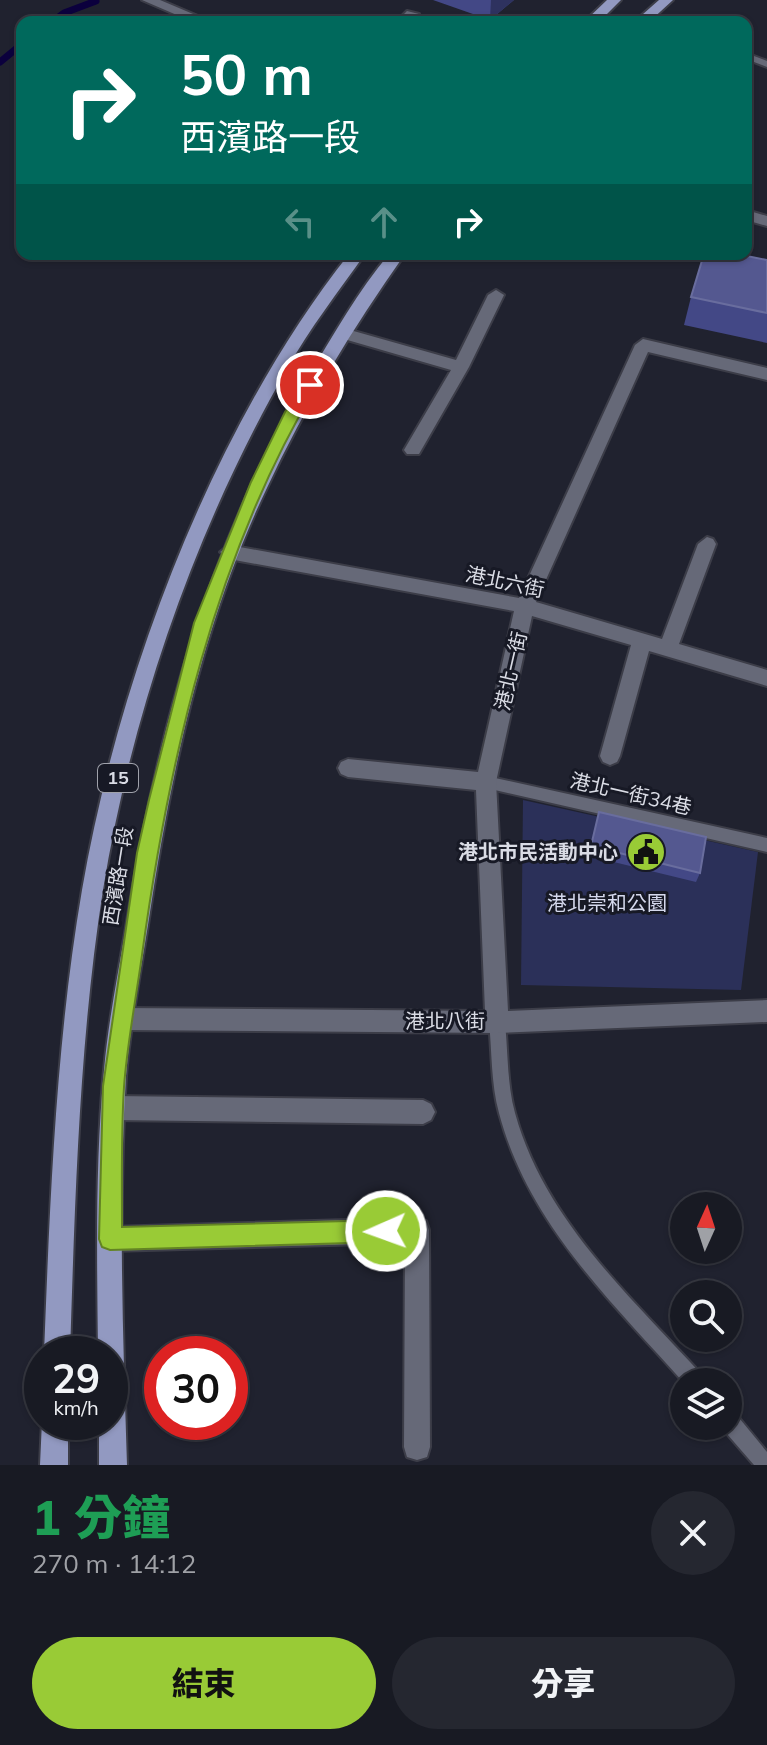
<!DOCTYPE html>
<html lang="zh-TW">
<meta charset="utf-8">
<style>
body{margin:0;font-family:Mulish,"Noto Sans TC",sans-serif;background:#252730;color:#f1f3f6;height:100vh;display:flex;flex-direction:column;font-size:30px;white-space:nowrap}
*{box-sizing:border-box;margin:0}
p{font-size:26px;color:#9fa1a6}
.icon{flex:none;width:44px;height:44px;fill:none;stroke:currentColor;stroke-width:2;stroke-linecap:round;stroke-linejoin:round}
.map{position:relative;height:1465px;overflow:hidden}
.details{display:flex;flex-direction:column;background:#181a23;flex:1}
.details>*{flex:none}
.guide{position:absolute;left:16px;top:16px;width:736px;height:244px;border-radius:16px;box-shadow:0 2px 6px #0004,0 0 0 2px #363841;background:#00695c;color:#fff;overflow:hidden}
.needle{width:52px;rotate:3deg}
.controls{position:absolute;left:670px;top:1192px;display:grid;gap:16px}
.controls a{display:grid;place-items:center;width:72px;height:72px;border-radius:50%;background:#181a23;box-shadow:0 2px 6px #0004,0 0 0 2px #363841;font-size:40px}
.speed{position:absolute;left:24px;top:1336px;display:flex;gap:16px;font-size:40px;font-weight:700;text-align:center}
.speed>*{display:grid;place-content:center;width:104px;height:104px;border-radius:50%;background:#181a23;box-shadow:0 2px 6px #0004,0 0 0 2px #363841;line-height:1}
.speed small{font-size:20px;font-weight:400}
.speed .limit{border:12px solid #d22;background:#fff;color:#111}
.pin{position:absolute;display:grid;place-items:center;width:68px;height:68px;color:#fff;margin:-34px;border:4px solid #fff;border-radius:50%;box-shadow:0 2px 8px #0007}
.me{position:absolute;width:88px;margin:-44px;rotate:268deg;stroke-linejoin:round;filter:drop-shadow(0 0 6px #0008)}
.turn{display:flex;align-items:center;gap:28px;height:168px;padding:0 32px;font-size:36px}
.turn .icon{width:104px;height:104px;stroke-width:2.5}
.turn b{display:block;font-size:56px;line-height:68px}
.lanes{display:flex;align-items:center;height:76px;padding:0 32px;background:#0003;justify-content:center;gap:40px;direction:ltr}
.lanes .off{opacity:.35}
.round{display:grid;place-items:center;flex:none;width:84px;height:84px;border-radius:42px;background:#252730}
.head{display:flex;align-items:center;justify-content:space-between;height:136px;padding:0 32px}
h1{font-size:48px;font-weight:800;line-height:60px;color:#1e9e55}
.action{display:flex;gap:16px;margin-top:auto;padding:16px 32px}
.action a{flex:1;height:92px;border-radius:48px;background:#99cb36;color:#111;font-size:32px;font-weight:800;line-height:92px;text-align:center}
.action a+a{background:#252730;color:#f1f3f6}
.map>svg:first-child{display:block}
.green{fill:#2b3059}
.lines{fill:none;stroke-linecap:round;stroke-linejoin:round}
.stream{stroke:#0b003d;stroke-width:7}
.service-casing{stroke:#3c3d48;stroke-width:4}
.minor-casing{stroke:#3c3d48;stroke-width:4}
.primary-casing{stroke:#3c3d48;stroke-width:4}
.service{fill:#666978;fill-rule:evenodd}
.minor{fill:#666978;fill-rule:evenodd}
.primary{fill:#9299c1;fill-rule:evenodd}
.wall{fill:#434886}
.shaded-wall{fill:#2e325f}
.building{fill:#545890;stroke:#696d9e;stroke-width:2}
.route{fill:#99cb36;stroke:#638423;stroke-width:2}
.labels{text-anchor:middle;stroke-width:6;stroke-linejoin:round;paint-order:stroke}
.shield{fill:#171925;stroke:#a0a2ab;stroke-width:2}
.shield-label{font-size:18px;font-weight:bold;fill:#dadce5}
.street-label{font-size:20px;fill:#dadce5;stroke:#171925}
.poi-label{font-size:20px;font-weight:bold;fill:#dadce5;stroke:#171925;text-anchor:end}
.park-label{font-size:20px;fill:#d5d9ed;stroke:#171925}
</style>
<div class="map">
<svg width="767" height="1465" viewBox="0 0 767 1465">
<rect width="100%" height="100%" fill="#20222f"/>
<path class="green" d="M523,800L758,852L741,990L521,985Z"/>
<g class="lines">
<path class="stream" d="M52,22L64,13L96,1
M0,62L22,44"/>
<defs>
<path id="service" d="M746,53L767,61V67L746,59Z
M486,776L767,838V852L486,788L481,786L479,782L481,778Z
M497,1014L503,1017L505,1022C508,1052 507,1084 515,1113C544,1219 630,1296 702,1375L704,1382L684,1383C611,1301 528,1223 499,1113C491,1084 492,1052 489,1022L491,1017Z
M728,1411L735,1413L767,1452V1465H754L721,1427L728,1426Z"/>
<path id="minor" d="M142,0H160L212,22H193Z
M407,11L419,14L411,22H396Z
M746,210L767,216V226L746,220Z
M496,290L504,295L469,367L419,454H407L404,450L451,370L337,337L335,333L343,328L456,360L488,295Z
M643,339L767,368V380L648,352L536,602L662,639L698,544L707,537L713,539L716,544L679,644L767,670V686L649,651L620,756L617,762L610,765L603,762L600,756L631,645L532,616L496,782L508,1011L767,1000V1022L497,1033L123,1030L115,1027L112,1019L115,1011L123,1008L485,1011L476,790L348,777L341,774L338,768L341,762L348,759L478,772L514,611L229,559L220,552L229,545L519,598L635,345Z
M113,1096L423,1100L431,1104L435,1112L431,1120L423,1124L113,1120L105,1116L101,1108L105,1100Z
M417,1218L426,1221L429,1230L430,1447L427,1457L417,1460L407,1457L404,1447L405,1243L110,1251L101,1248L98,1239L101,1230L110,1227Z"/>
<path id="primary" d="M607,0H621L599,22H584Z
M659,0H673L649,22H634Z
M349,254H365C338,292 310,328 287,369C196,527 132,711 103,890C79,1043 75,1200 70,1354H44C50,1200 56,1042 82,890C119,675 213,426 349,254Z
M389,254H405C352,329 305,406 266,490C201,626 170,777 148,925C140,975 130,1026 126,1076C118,1206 123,1336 127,1465H99V1422H110V1354H98C97,1260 95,1164 104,1070C108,1024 117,979 125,933C156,736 207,547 309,375C334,334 358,291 389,254Z
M42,1421L68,1422V1465H40Z"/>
</defs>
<use href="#service" class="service-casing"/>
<use href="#minor" class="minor-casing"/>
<use href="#primary" class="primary-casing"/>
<use href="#service" class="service"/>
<use href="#minor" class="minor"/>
<use href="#primary" class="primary"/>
</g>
<path class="wall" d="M433,0H514L490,20Z
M767,260V343L684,325L691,297Z
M599,812L700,873L696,882L589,856Z"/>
<path class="shaded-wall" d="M491,0H514L490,20Z"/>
<path class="building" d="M704,254H737L767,260V313L691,297Z
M599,812L706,837L700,873L591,846Z"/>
<path class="route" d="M310,380L317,385C214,557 169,759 142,955C136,999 127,1044 124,1087C121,1134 122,1181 122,1227L386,1220L394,1223L397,1231L394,1239L386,1242L110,1250L102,1247L99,1239L103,1086L137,853L149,800L194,623L251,482L285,412L304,382Z"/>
<defs>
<symbol id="civic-disc" viewBox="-11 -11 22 22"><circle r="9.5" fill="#99cb36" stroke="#171925"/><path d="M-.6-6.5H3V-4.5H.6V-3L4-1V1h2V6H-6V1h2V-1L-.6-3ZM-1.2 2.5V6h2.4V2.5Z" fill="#111"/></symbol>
</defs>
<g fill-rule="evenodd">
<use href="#civic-disc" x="624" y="830" width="44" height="44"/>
</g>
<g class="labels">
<rect class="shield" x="98" y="764" width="40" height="28" rx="6"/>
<g class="shield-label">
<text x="118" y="784">15</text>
</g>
<g class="street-label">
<text transform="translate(505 582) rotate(12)" y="7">港北六街</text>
<text transform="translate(511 671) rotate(-77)" y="7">港北一街</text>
<text transform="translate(631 794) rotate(13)" y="7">港北一街34巷</text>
<text transform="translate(118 876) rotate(-81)" y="7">西濱路一段</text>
<text x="445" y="1028">港北八街</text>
</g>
<g class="poi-label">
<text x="618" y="859">港北市民活動中心</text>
</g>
<g class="park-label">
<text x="607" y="910">港北崇和公園</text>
</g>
</g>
</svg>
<div class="controls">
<a><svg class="needle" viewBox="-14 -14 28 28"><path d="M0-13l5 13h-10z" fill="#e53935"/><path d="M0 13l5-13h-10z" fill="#9fa1a6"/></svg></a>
<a><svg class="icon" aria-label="search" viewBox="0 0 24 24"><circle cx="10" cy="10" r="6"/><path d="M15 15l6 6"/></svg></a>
<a><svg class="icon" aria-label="layers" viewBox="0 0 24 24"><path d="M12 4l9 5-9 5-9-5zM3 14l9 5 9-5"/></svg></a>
</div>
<div class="speed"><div>29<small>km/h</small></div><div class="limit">30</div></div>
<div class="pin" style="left:310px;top:385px;background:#d93025"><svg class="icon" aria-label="arrive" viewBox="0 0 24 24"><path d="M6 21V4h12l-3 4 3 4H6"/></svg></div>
<svg class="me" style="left:386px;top:1231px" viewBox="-20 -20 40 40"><circle r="17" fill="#99cb36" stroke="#fff" stroke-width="3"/><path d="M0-11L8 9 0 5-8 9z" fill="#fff"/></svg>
<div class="guide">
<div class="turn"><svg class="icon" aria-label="right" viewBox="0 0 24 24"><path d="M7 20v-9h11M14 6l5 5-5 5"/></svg><div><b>50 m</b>西濱路一段</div></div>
<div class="lanes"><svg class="icon off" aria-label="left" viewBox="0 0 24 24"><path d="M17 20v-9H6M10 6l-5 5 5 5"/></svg><svg class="icon off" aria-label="ahead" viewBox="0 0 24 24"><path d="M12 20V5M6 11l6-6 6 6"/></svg><svg class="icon" aria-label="right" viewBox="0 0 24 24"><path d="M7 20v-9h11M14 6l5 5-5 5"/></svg></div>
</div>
</div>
<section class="details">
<div class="head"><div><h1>1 分鐘</h1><p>270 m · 14:12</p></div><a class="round"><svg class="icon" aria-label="close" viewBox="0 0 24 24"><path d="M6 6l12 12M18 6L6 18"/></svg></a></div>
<div class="action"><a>結束</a><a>分享</a></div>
</section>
